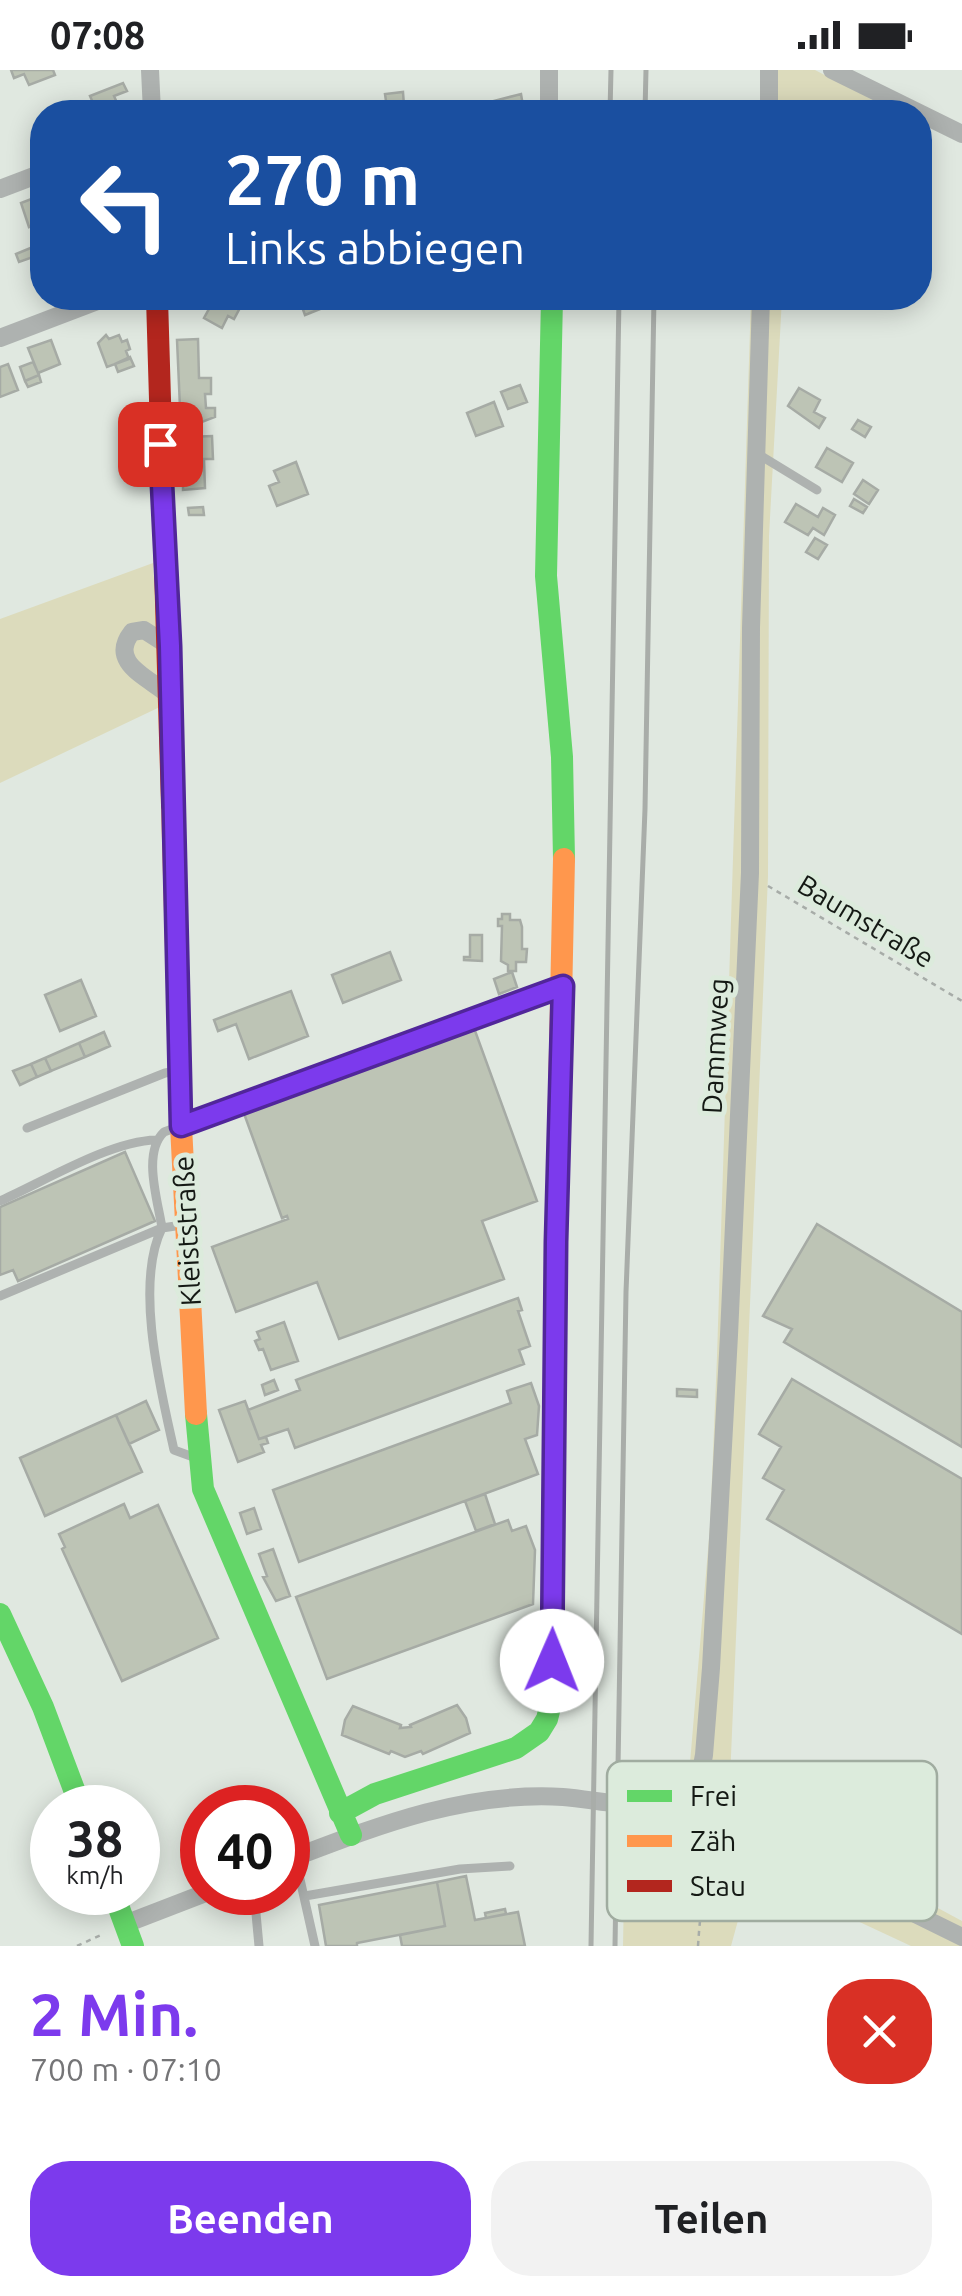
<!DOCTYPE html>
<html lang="de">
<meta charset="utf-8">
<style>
body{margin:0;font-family:Ubuntu,sans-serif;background:#f2f2f2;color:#202124;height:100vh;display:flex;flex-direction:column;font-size:38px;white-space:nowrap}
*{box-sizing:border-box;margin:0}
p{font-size:32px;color:#757577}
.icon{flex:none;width:55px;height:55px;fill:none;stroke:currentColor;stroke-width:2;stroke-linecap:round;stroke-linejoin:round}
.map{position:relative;height:1876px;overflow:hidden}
.panel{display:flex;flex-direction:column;background:#fff;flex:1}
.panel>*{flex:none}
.guide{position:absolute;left:30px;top:30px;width:902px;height:210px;border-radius:40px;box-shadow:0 5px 25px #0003;background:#1a4fa0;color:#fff;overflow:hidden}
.speed{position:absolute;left:30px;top:1715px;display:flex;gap:20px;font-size:50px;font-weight:700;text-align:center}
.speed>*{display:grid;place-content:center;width:130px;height:130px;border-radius:50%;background:#fff;box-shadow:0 5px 25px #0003;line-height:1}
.speed small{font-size:25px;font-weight:400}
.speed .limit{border:15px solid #d22;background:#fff;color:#111}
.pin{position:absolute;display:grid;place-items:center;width:85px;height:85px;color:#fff;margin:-42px;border-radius:20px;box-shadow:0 5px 15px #0006}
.me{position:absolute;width:110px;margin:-55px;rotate:1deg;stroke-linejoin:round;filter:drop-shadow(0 0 8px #0008)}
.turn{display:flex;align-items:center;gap:35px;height:210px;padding:0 30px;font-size:45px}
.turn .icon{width:130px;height:130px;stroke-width:2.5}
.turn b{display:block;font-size:70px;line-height:85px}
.round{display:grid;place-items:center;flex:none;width:105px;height:105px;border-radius:40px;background:#f2f2f2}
.head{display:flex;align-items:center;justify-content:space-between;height:170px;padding:0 30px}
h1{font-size:60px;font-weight:700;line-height:75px;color:#7c3aed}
.action{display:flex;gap:20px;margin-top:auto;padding:20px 30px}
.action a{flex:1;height:115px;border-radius:40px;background:#7c3aed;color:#fff;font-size:40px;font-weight:700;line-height:115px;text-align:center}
.action a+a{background:#f2f2f2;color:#202124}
.status{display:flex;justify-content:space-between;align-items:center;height:70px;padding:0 50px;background:#fff;direction:ltr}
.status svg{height:28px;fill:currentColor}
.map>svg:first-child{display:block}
.green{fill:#dcdbbc}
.building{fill:#bdc4b5;stroke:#a6aba5;stroke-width:2.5}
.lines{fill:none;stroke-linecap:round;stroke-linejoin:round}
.path{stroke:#a7aca8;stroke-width:2.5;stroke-dasharray:5 5;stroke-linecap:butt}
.lane{stroke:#aeb2b0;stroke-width:9}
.street{stroke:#aeb2b0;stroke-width:18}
.fast{stroke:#63d668;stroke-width:22}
.slow{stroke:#ff974d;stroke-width:22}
.jam{stroke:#b3261e;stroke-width:22}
.rail{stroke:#a9ada9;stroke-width:5}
.route-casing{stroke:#51269a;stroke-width:25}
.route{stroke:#7c3aed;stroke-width:18}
.labels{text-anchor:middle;stroke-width:10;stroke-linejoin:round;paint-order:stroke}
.street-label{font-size:28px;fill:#141914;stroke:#dcebdc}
.key{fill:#dcebdc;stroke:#a0aca0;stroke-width:2.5}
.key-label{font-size:28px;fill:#141914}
</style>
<div class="status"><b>07:08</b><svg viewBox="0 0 49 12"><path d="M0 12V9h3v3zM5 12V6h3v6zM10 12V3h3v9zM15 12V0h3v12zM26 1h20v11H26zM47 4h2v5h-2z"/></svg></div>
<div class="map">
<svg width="962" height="1876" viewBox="0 0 962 1876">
<rect width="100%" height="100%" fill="#e0e8e0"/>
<path class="green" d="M760,0H815L896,42H760Z
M751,228H782L769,466L768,806L730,1710L742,1730L756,1740L962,1851V1876H911L761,1806H755L748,1814L731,1876H623L626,1715C653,1715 675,1719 690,1693L710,1456L717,1286Z
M153,493L162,636L0,713V549Z"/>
<path class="building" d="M11,0H53L55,5L29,15L24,4L14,8Z
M123,13L127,21L114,26L121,42H97L90,26Z
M403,22L404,36L387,38L385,24Z
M521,24L524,42H472L471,37Z
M920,75L929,79L922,103L920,102Z
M39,126L42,152L29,157L21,133Z
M33,177L36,186L19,192L16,184Z
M215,228H229L242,234L234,249L228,246L222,258L204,248Z
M315,228L320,239L305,245L301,234Z
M106,265L109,269L119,265L122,272L127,270L130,279L126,281L129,289L107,297L98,273Z
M198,269L199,308H211V324H205L206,338H215V347L181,360L177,270Z
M51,270L60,294L38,303L28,278Z
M130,287L134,296L118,302L115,294Z
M33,292L39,305L25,311L20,297Z
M8,294L18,320L0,327V297Z
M39,305L41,312L28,317L25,311Z
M520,315L527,332L508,339L501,322Z
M799,318L820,330L814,342L825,348L819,358L788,336Z
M494,332L503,356L476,366L467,343Z
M858,350L871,357L865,367L852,359Z
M212,366L213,389H204L205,418L183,420V411H177V404L182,403L181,395L189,394L188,367Z
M827,378L853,393L842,412L816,397Z
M296,392L308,424L277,436L269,416L279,412L274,401Z
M863,410L878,420L869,434L854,424Z
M854,429L867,437L863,443L850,436Z
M796,434L818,447L823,438L835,445L824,465L813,458L808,465L785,452Z
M203,437L204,445H189L188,438Z
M815,468L827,475L818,489L806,482Z
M502,844H510V850H520L522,857V879H527L526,892H516V901H508V895L501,891L502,856H498V849H502Z
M470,865H482V891L464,890V887H470Z
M390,882L401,910L343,933L332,905Z
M512,902L517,917L499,924L494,909Z
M81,910L96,946L60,961L45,925Z
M291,921L308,966L249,989L236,954L218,961L214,950Z
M474,958L537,1131L482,1151L504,1209L339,1269L317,1212L236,1242L212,1177L288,1149L287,1146L282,1148L242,1038Z
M104,962L110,976L85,987L79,973Z
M79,973L85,987L51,1001L45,988Z
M45,988L51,1001L37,1007L31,994Z
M31,994L37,1007L20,1015L13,1001Z
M125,1082L155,1151L18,1211L13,1200L0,1205V1137Z
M817,1154L962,1242V1377L784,1272L792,1259L763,1246Z
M518,1228L522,1240L518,1241L530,1276L519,1280L524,1294L295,1378L288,1359L259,1369L248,1340L300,1320L296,1310Z
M284,1252L298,1291L271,1300L263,1279L259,1280L255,1271L260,1269L257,1262Z
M792,1309L962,1409V1564L767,1449L784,1420L763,1408L781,1377L759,1364Z
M274,1310L278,1320L265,1325L262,1315Z
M531,1313L539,1336L537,1365L525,1369L538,1404L299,1492L273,1420L511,1333L507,1321Z
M677,1319L697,1320V1327L677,1326Z
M146,1331L159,1360L129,1374L116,1345Z
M245,1331L259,1369L266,1367L268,1373L261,1375L264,1382L238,1392L219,1340Z
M116,1345L142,1402L45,1446L20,1388Z
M485,1424L495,1454L476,1461L465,1431Z
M124,1434L130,1448L158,1435L218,1568L122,1611L62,1479L65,1477L59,1464Z
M254,1438L261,1459L247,1464L240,1443Z
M508,1450L512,1461L526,1456L535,1480L533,1534L327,1609L296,1527Z
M273,1479L290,1526L276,1531L263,1507L267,1506L259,1484Z
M457,1635L466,1648L470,1663L423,1684L421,1681L405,1687L391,1681L389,1684L342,1665L345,1650L353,1636L401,1655L400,1658L411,1657L410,1655Z
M466,1806L475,1850L518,1842L525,1876H402L400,1865L445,1856L437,1812Z
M437,1812L445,1856L357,1873V1876H326L319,1835Z
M505,1839L506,1844L486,1848L485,1843Z"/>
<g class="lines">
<path class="path" d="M768,816L962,931
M719,1705L725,1727L731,1734
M77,1876L103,1864
M698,1876C704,1783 716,1770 805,1810"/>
<path class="lane" d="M758,384L817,420
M27,1058L165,1003L177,1001
M0,1131C43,1112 110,1071 156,1070
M182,1155L162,1158C134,1215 161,1321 174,1380L196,1388
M0,1226L162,1158C158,1131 142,1083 164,1062L560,917
M295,1787L315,1876
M254,1822L259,1876
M305,1826L460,1799L510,1796"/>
<path class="street" d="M150,0L152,42
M549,0V42
M769,0V42
M832,0L962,64
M0,119L42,103
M0,268L105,228
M169,576L144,560L132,562C107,594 151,608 171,627
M691,1724L700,1706L704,1685L711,1598L729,1265L750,803L751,558L761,228
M691,1724L706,1741L962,1867
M288,1790C377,1756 465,1721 563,1727C603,1730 656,1746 691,1724
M125,1854L208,1822"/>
<path class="fast" d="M552,228L546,506L562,687L564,789
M196,1344L203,1419L351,1765
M0,1544L43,1637L81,1738
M340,1743L375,1724L516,1678L539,1662L547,1649L552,1629L556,1168
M113,1822L133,1876"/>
<path class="slow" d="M172,735L181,1056L196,1344
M556,1168L564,789"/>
<path class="jam" d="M157,228L172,735"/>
<path class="rail" d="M610,42L611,0
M645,42L646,0
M591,1876L619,228
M615,1876L626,1222L645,739L654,228"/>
</g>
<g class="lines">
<defs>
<path id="route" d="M160,374L170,576L181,1056L563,916L556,1172L552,1591"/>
</defs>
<use href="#route" class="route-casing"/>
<use href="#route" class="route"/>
</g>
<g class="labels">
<g class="street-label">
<text transform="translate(866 851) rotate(31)" y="10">Baumstraße</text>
<text transform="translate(715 976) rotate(-87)" y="10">Dammweg</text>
<text transform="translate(187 1161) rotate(-93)" y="10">Kleiststraße</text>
</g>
</g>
<rect x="607" y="1691" width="330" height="160" rx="15" class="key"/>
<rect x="627" y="1720" width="45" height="12" fill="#63d668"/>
<rect x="627" y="1765" width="45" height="12" fill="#ff974d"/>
<rect x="627" y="1810" width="45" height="12" fill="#b3261e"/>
<g class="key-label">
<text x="690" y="1736">Frei</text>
<text x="690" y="1781">Zäh</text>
<text x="690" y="1826">Stau</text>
</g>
</svg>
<div class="speed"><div>38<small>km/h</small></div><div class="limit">40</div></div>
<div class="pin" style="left:160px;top:374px;background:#d93025"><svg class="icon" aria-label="arrive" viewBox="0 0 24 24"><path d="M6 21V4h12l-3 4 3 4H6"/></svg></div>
<svg class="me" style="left:552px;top:1591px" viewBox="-20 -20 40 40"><circle r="19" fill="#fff"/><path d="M0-13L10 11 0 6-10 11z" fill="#7c3aed"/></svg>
<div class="guide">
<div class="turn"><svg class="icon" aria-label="left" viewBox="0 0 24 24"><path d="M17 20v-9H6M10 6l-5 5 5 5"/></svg><div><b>270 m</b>Links abbiegen</div></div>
</div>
</div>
<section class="panel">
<div class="head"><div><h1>2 Min.</h1><p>700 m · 07:10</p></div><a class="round" style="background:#d93025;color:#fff"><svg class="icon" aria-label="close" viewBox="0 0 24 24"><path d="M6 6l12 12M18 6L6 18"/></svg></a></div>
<div class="action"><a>Beenden</a><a>Teilen</a></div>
</section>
